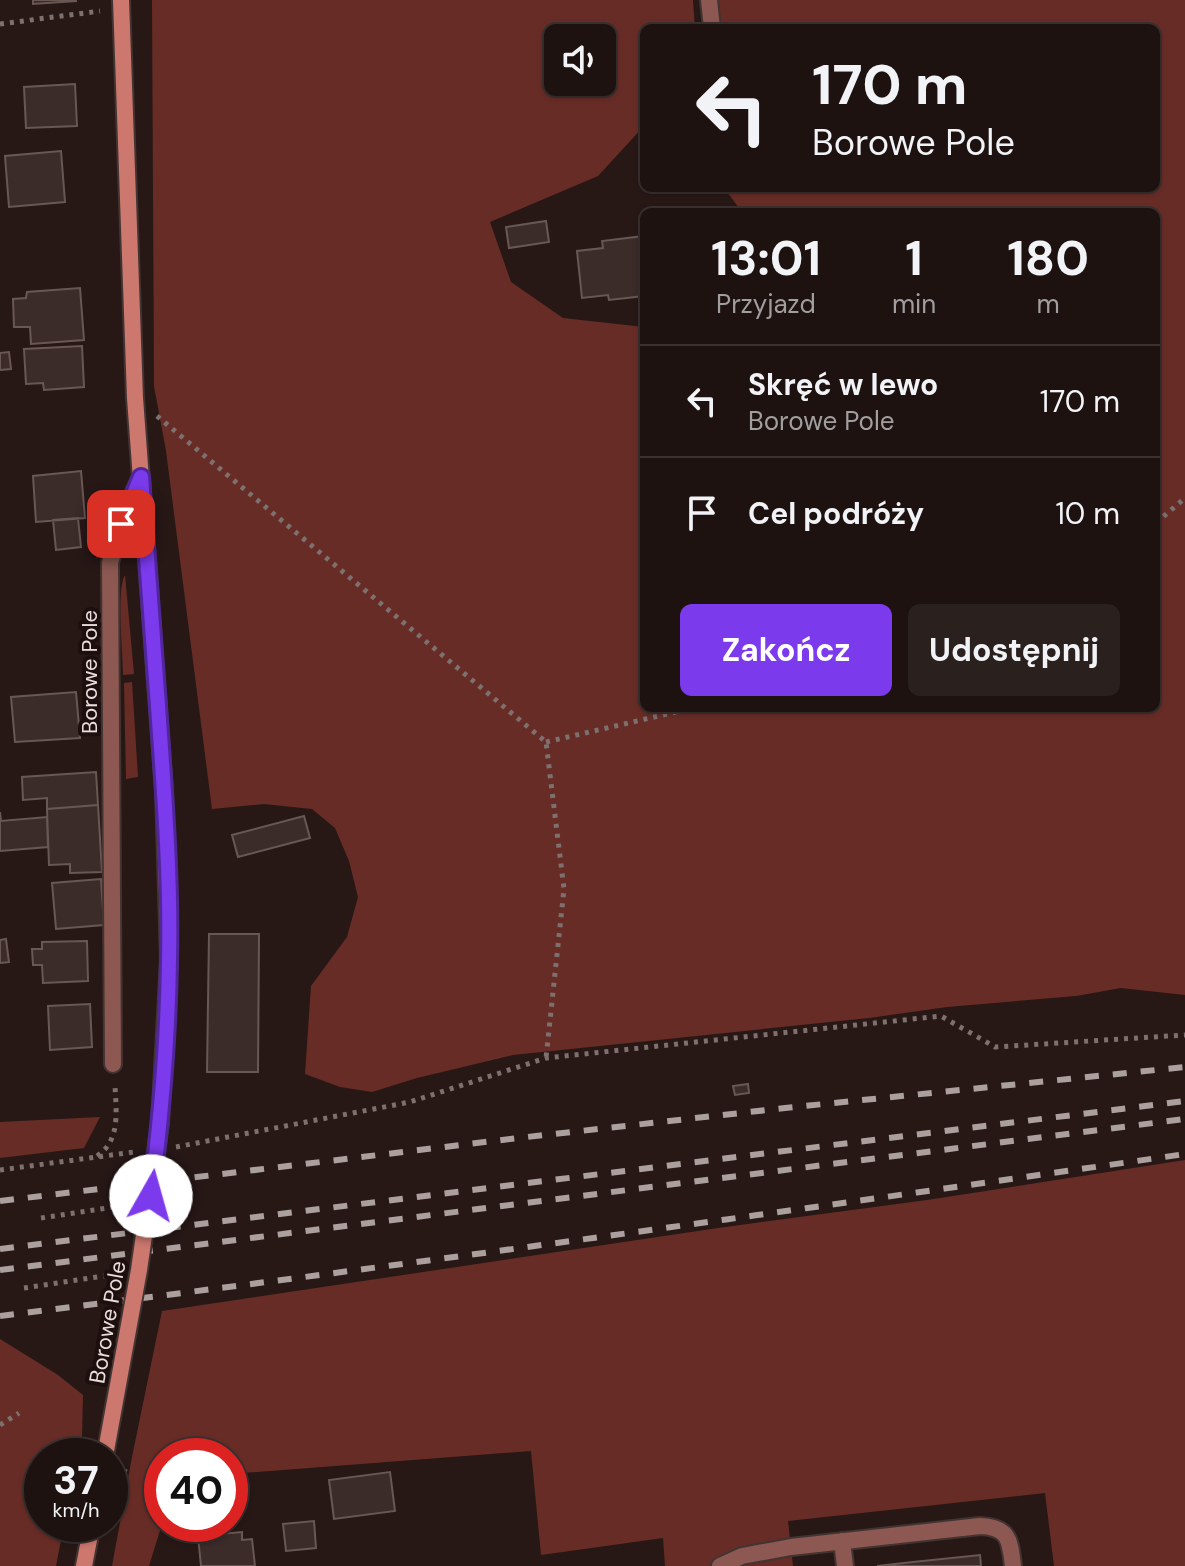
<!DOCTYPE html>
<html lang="pl">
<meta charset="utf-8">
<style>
body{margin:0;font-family:"DM Sans",sans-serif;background:#2a201e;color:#f1f3f6;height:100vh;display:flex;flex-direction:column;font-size:30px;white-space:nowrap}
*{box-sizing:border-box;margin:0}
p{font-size:26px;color:#a09e9f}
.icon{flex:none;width:44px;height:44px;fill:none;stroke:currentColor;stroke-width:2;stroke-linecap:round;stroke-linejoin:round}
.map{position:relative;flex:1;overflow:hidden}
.drawer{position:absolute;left:640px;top:208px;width:520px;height:504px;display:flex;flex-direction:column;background:#1d1210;border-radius:12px;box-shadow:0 2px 6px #0004,0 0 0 2px #3b3230}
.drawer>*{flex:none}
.banner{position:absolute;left:640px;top:24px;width:520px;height:168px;border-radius:12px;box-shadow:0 2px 6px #0004,0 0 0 2px #3b3230;background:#1d1210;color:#f1f3f6;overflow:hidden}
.tools{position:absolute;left:544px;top:24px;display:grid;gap:16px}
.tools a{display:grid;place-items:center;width:72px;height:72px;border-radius:12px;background:#1d1210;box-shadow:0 2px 6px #0004,0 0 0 2px #3b3230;font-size:40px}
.speed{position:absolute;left:24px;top:1438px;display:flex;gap:16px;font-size:40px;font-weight:700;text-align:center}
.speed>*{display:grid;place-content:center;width:104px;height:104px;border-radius:50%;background:#1d1210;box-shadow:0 2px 6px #0004,0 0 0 2px #3b3230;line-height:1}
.speed small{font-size:20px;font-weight:400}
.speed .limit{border:12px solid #d22;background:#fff;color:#111}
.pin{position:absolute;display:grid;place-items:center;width:68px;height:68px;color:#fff;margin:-34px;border-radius:16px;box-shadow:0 4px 12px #0006}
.me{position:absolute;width:88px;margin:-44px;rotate:7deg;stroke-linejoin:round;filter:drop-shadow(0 0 6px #0008)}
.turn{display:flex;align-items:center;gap:28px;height:168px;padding:0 40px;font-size:36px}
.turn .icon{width:104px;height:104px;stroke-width:2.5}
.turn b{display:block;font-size:56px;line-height:68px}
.eta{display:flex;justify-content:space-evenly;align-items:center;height:136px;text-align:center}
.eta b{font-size:48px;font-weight:700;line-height:56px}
.primary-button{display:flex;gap:16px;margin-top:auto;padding:16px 40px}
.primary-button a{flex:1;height:92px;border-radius:12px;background:#7c3aed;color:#fff;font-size:32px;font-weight:700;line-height:92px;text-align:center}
.primary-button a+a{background:#2a201e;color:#f1f3f6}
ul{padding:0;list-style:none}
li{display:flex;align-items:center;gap:24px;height:112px;padding:0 40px;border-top:2px solid #3b3230}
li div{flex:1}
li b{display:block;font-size:30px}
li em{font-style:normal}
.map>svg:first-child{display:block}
.green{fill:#682c26;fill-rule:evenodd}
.building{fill:#3b2b29;stroke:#695754;stroke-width:2}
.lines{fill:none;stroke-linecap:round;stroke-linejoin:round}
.lane-casing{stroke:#423432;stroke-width:20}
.street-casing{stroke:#423432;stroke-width:20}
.secondary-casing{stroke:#423432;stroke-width:20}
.path{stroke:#7d706e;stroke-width:5;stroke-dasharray:4 6;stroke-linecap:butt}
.lane{stroke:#8c5851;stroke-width:16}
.street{stroke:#8c5851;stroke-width:16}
.secondary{stroke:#cc786e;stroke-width:16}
.rail{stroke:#aca09e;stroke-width:6;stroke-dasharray:14 14;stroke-linecap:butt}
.secondary-bridge-casing{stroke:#423432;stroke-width:20;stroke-linecap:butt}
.secondary-bridge{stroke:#cc786e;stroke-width:16}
.route-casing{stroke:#51269a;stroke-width:20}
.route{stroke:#7c3aed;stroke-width:14}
.labels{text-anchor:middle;stroke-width:8;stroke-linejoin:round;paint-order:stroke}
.street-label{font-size:22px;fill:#e9dedc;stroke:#1d0f0d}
</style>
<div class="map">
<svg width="1185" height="1566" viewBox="0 0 1185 1566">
<rect width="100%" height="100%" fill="#271816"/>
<path class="green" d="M152,0H693L695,28H644V126L598,176L490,222L511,282L563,318L644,327V708H1156V212H742L724,188H1156V28H718L715,0H1185V995L1121,988L1076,996L947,1007L869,1018L513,1055L417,1078L372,1092L340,1087L305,1074L311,986L347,937L358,897L349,861L335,828L312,809L264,804L212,809L166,451L154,386ZM558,38H602V82H558Z
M125,575L134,674L123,675C123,654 116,590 125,575Z
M132,682L138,777L126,779L124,683Z
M100,1117L84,1148L0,1158V1122Z
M1185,1160V1566H1054L1045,1493L788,1521L793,1566H665L663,1538L541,1555L531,1451L230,1474V1456H162V1524L149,1566H112L132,1457L162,1311L718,1228L927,1200Z
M0,1339L58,1375L83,1395L82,1437L78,1456H42V1524H64L56,1566H0Z"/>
<path class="building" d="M33,0H76V1L33,4Z
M75,84L77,126L26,128L24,87Z
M61,151L65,202L9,207L5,156Z
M546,221L549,242L509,248L506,227Z
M644,236V296L609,300L608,295L582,298L577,251L603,248L602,241Z
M80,288L84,340L31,344L30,327H14L13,299L26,298L27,292Z
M82,346L84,387L44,390L43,383L26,384L24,349Z
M9,352L11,369L0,370V353Z
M81,471L85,518L36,522L33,476Z
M78,518L81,547L56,550L53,520Z
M76,692L80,738L15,742L11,697Z
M96,772L98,805L47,809V798L23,800L22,777Z
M98,805L102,872L70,873V864L49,865L47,809Z
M0,812L1,821L47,817L48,847L0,851Z
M304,816L310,838L238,857L232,835Z
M101,879L104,925L56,929L52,883Z
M209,934H259L258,1072H207Z
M6,939L9,962L0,963V940Z
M87,941L88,981L43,983L42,965H33L32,949H42V942Z
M90,1004L92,1047L50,1050L48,1006Z
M748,1084L749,1093L735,1095L733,1086Z
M390,1472L395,1511L334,1519L329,1480Z
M314,1521L316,1548L286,1551L283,1524Z
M242,1532V1540L252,1539L255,1566H201L198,1536Z
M980,1555L981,1566H877L913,1562Z"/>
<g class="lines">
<defs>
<path id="lane" d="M842,1541L845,1566
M720,1566L742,1556L791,1547L980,1526C1009,1527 1010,1540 1013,1566"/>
<path id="street" d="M709,0L712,28
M113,1064L110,563L125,512L141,477"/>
<path id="secondary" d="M121,0L135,398L164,790
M84,1566L92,1524"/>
</defs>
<use href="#lane" class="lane-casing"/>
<use href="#street" class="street-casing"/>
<use href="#secondary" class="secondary-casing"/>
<path class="path" d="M0,24L100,11
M157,416L546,742L564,889L546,1058
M1156,523L1185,498
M546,742L693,708
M176,1147L410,1102L546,1058L941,1016L995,1047L1185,1035
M97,1156C121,1140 116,1111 115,1085
M0,1170L134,1152
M41,1218L127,1205
M24,1288L117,1274
M0,1425L19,1413
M115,1522L125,1469"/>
<use href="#lane" class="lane"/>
<use href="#street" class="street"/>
<use href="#secondary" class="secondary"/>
<path class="rail" d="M0,1201L518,1138L785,1108L1185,1067
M0,1249L1185,1101
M0,1270L1185,1119
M0,1316C396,1267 790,1211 1185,1154"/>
<defs>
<path id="secondary-bridge" d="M105,1456L139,1270L160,1124L169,960L164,790"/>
</defs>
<use href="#secondary-bridge" class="secondary-bridge-casing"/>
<use href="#secondary-bridge" class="secondary-bridge"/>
</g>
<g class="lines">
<defs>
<path id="route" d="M121,524L141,477C147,553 152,630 158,706C164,791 171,876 169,960C168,1039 161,1118 151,1196"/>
</defs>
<use href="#route" class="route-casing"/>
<use href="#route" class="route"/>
</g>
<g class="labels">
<g class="street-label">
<text transform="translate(89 672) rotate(-90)" y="8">Borowe Pole</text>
<text transform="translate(107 1322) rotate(-80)" y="8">Borowe Pole</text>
</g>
</g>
</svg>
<div class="tools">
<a><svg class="icon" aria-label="sound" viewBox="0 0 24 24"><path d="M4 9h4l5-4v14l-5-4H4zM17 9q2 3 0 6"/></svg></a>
</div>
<div class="speed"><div>37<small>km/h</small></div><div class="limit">40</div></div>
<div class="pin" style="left:121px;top:524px;background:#d93025"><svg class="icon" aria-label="arrive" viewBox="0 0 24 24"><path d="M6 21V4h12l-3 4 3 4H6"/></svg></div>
<svg class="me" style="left:151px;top:1196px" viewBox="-20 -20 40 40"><circle r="19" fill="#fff"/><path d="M0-13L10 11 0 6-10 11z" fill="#7c3aed"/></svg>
<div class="banner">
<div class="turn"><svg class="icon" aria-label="left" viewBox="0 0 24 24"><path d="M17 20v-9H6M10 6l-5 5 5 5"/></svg><div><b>170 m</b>Borowe Pole</div></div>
</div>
<section class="drawer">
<div class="eta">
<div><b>13:01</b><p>Przyjazd</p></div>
<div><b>1</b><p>min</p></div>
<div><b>180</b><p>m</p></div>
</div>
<ul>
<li><svg class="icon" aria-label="left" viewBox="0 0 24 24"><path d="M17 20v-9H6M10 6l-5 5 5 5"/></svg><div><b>Skręć w lewo</b><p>Borowe Pole</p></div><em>170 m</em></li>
<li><svg class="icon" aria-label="arrive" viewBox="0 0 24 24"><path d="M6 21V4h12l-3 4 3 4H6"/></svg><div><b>Cel podróży</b></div><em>10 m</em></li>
</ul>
<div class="primary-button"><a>Zakończ</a><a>Udostępnij</a></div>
</section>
</div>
